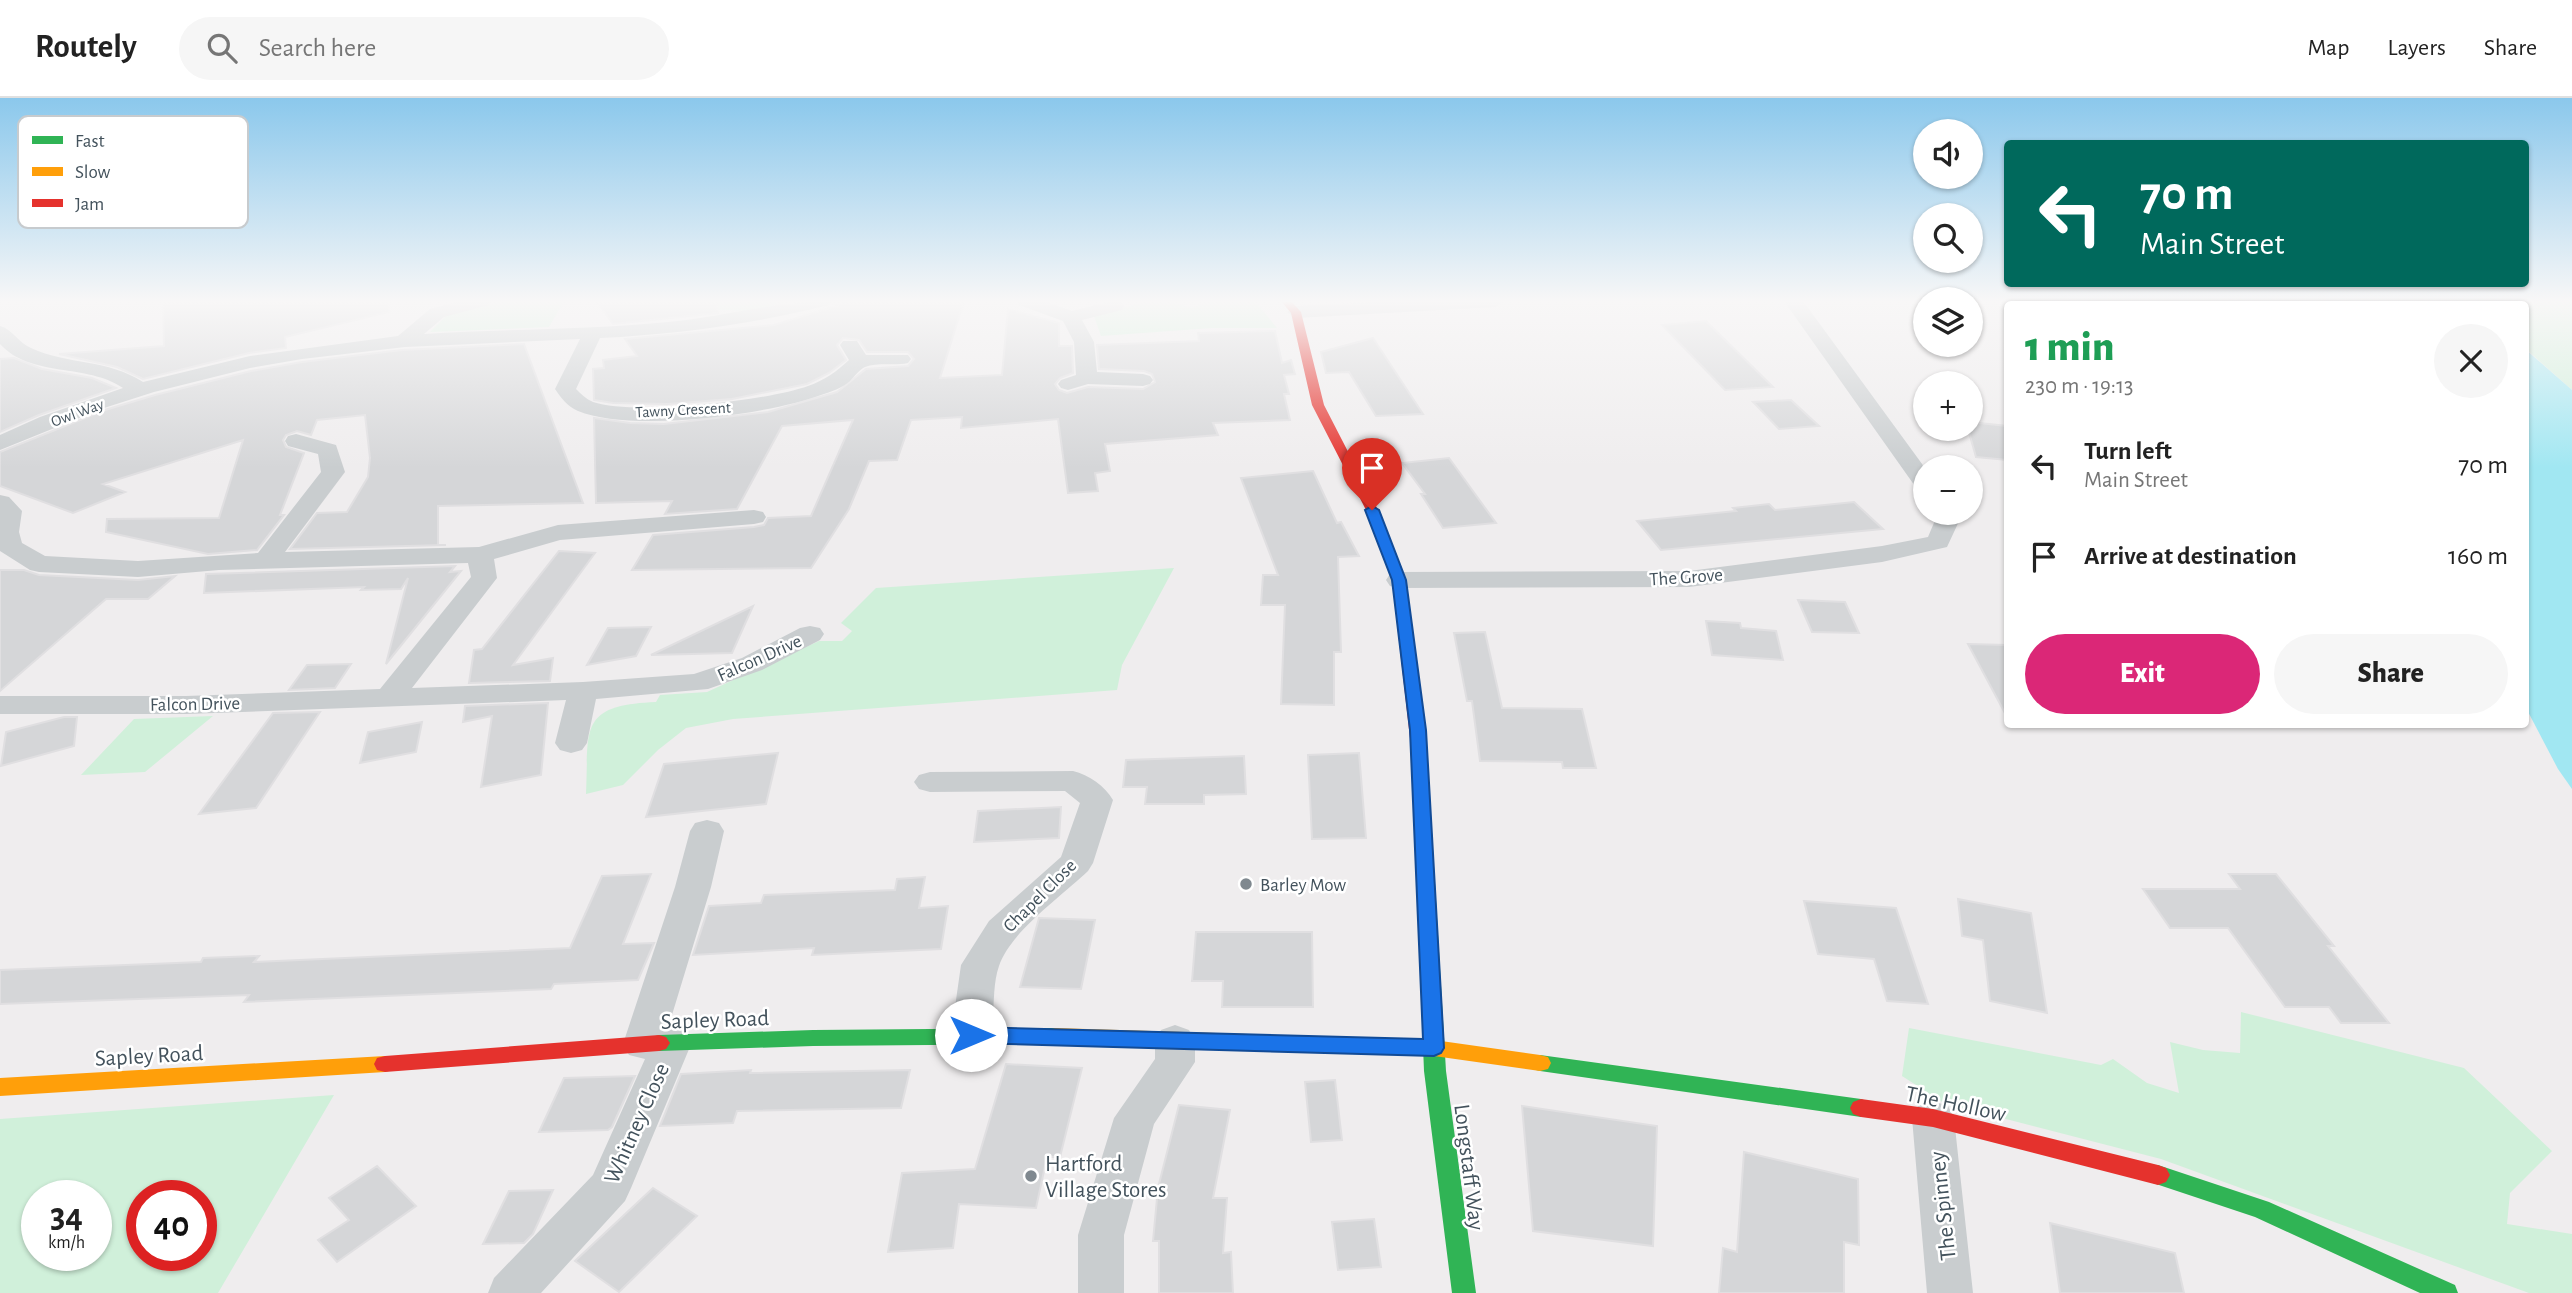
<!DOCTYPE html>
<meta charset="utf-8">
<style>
body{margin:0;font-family:"Alegreya Sans",sans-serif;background:#f6f6f6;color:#222;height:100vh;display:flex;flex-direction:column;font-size:26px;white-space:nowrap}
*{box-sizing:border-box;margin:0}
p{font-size:23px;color:#767676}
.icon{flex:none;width:38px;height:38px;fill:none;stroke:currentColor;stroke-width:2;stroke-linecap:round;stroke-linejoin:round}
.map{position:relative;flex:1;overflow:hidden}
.panel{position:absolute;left:2004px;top:203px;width:525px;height:427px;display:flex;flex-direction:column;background:#fff;border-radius:7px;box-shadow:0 2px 5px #0004}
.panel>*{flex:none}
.hud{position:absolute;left:2004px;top:42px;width:525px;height:147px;border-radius:7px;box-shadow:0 2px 5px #0004;background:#00695c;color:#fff;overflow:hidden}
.fabs{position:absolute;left:1913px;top:21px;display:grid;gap:14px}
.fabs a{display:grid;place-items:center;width:70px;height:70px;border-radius:50%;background:#fff;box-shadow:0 2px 5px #0004;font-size:35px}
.speed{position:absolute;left:21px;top:1082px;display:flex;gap:14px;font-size:35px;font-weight:700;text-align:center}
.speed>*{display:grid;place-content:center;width:91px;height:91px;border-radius:50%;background:#fff;box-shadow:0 2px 5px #0004;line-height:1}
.speed small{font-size:18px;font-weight:400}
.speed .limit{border:10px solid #d22;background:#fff;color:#111}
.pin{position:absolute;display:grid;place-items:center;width:60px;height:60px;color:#fff;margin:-72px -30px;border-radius:50% 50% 50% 0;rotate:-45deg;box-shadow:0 0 7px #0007}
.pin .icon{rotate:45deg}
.me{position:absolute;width:77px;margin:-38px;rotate:90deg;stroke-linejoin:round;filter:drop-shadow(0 0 5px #0008)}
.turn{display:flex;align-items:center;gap:24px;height:147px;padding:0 21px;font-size:32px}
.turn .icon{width:91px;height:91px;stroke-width:2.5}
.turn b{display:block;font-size:49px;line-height:60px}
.round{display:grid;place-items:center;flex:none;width:74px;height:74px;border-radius:37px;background:#f6f6f6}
.head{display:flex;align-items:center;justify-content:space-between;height:119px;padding:0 21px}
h1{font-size:42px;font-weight:800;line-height:52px;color:#1e9e55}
.primary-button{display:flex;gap:14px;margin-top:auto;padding:14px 21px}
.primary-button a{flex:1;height:80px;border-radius:42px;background:#db2777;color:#fff;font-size:28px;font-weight:800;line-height:80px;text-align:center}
.primary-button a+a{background:#f6f6f6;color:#222}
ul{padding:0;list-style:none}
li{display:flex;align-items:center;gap:21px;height:91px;padding:0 21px}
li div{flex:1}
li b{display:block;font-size:26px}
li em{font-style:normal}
header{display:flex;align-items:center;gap:42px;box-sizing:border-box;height:98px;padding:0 35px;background:#fff;border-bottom:2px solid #e0e0e0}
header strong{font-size:33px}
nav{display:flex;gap:38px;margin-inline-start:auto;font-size:24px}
.search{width:490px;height:63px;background:#f6f6f6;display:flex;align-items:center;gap:18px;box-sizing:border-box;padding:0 24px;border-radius:38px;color:#767676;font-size:26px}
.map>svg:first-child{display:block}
.green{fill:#d0f0da;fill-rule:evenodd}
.water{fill:#a1e7f2}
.building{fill:#d5d6d8;stroke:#e0dfe1;stroke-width:2}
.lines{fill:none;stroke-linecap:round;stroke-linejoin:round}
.street{fill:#c9cdcf;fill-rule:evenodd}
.fast{fill:#30b455;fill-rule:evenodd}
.slow{fill:#ff9f0a;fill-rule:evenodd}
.jam{fill:#e5322d;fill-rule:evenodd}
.route{fill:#1a73e8;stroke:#114b97;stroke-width:2}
.poi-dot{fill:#7f888f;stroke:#fff;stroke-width:2.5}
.labels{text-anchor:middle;stroke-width:5;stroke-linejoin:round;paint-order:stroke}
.far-street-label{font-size:16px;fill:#43525c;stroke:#fff}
.street-label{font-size:19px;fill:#43525c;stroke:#fff}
.poi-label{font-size:19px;fill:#43525c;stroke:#fff;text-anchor:start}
.near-street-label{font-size:23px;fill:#43525c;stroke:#fff}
.near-poi-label{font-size:23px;fill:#43525c;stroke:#fff;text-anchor:start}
.key{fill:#fff;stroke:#c7cbce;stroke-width:2}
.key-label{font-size:19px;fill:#43525c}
</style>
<header>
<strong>Routely</strong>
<div class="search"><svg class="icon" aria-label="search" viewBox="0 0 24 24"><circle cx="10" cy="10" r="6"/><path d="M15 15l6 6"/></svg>Search here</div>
<nav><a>Map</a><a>Layers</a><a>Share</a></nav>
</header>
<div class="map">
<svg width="2572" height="1195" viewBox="0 0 2572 1195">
<rect width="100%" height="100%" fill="#efedee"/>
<path class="green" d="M504,203H564L549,229L430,234L449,215Z
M708,203H792L749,213L705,211Z
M1209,203H1255L1277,230H1212L1101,238L1094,218L1140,205H1174L1192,210Z
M2127,203H2348L2349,206H2200Z
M2472,203H2572V292L2525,250V206H2476Z
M1174,470L1122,567L1117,592L733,621L686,630L658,652L623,687L586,696C589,631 578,607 656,604L660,597L707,594L819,543H842L852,533L841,525L876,490Z
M213,618L145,674L81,677L134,621Z
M2241,914L2464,970L2552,1053L2510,1095L2507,1126L2572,1136V1195H2529L2161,1061L1944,1005L1902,978L1909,930L2101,967L2113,961L2147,985L2179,995L2170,944L2203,952L2240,955Z
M334,997L218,1195H0V1021ZM96,1097V1157H37V1097ZM201,1097V1157H142V1097Z"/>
<path class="water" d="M2525,251L2572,292V691L2558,671L2525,608Z"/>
<path class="building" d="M163,203H388L389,214L285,239L286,250L249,255L143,281L117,269L59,256L164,248Z
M596,203H717L718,215L613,226Z
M839,203H964L940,280L1002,277L1008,211L1059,225V248H1072L1073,275L1060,280L1055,286L1059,292L1067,295L1088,289L1143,291L1155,284L1152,276L1144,273L1099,271L1097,247L1199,243L1198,235L1275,233L1282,265L1291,262L1295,276L1284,277L1289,296H1284L1290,322L1213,325L1218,337L1105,346L1110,373L1095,375L1098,393L1068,395L1058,321L961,330L962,319L911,322L897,362L869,363L849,411L811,470L632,472L653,437L754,429L764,427L768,420L811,418L853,322L782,328L737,411L665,416L672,403L596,405L594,320L630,325L664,326L768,314L837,294L866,271L908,268L914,261L908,254H867L859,242L843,240L837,247L846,262L829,275L807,286L732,301L668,306L613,305L594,302L593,271L604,270L603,262L637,258L625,241L774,227L839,207Z
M1706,223L1773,289L1725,292L1662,227Z
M1373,240L1423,316L1376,318L1349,274L1326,275L1321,254Z
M524,246L583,405L438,408V447H446L290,451L317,415L347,414L368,379L370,360L365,317L317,322L311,337L297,333L286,337L283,342L286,349L304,355L280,417H284L257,452L208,456L106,434L107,421L219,420L243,342L103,386L125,394L73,415L0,388V354L105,312L155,297L251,273L302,264L402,252Z
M14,260L42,271L92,280L116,290L39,317L0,334V261Z
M1791,302L1819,328L1779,331L1753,304Z
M1970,324L2007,328V362L1976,359L1968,331H1970Z
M1449,360L1496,425L1443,430L1421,396H1425L1402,365Z
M1313,373L1337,425L1341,424L1359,458L1338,459L1341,554H1334V607L1281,606L1285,507H1261L1263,477H1278L1241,380Z
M1854,404L1883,431L1661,452L1637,423L1736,413L1733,410L1769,406L1775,412Z
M559,453L595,455L513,567L553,560L550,583L469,585L474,552L482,551Z
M455,468L450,474L461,473L386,566L408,480L401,491L361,492L364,489L204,495L206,476Z
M0,472H24L39,477L138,482L175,478L148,501H106L0,593Z
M1798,502L1845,504L1859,535L1812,534Z
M753,508L732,555L651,557Z
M1706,523L1740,525L1741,530L1776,533L1783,562L1712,557Z
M651,529L636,558L587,567L608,530Z
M1485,534L1502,610L1582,611L1596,670H1563L1562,664L1480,663L1472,603H1467L1454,535Z
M1968,546L2007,547V619Z
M351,566L335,590L289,592L307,567Z
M548,605L541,677L481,689L492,618L463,624L465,608Z
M320,614L256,710L199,716L273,615Z
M64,619H77L74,648L1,668L6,634Z
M422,624L416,654L360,665L368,634Z
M778,655L766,706L646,719L664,666Z
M1359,655L1366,740L1312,741L1308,657Z
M1244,658L1246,696L1204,697V706H1145L1147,689H1123L1126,662Z
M1061,709L1059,740L974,744L978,713Z
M651,776L623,846L654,845L638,882L554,886L551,891L244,904L249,897L0,906V872L201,864L203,860L259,858L254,864L570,850L602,778Z
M2229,776H2276L2334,848H2328L2389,925H2341L2329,909H2285L2228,830H2170L2143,791H2240Z
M925,779L919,810L948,808L941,851L812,857L814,850L693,857L709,808L761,805L764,797L895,792L897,781Z
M1958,801L2031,815L2047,915L1990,903L1983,842L1962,838Z
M1804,803L1896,810L1928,906L1887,903L1874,861L1818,856Z
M1039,820L1095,822L1081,891L1020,889Z
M1196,834H1312L1313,909H1222L1223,883H1192Z
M1006,966L1082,970L1060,1059H1047L1036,1110L959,1106L953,1150L888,1154L902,1075L975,1071Z
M751,972L750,975L910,972L901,1010L737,1013L733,1025L660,1028L681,976Z
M635,978L612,1029L608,1032L539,1034L564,980Z
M1335,982L1342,1042L1311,1044L1305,984Z
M1179,1007L1230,1012L1213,1100H1227L1223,1155L1231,1154L1233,1195H1159V1143H1153L1158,1090Z
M1522,1008L1657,1028L1653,1148L1533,1133Z
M1744,1054L1858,1081L1859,1147L1844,1144V1195H1719L1723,1150L1737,1154Z
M377,1068L416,1108L337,1164L318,1142L349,1122L329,1100Z
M653,1090L697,1118L619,1194L575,1163Z
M553,1092L533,1136L524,1145L483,1146L509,1093Z
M1374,1121L1381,1169L1338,1172L1332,1124Z
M2050,1125L2175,1155L2184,1195H2060Z"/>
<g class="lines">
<path class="street" d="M460,203H491L489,207L444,219L424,236C505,231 587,232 668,224C723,219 777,203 831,203L829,207C753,226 678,236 600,240L576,291C581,296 586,301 593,304C634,318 767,303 808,288C825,282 836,274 849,262L840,247L843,243H857L866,257H908L911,261L908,265C895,268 877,264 865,269C860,271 854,279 850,283C842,290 831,294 821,297C767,317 631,335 578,313C567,308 561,300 555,291L580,241L405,249L302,261L250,270L154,294L104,310L0,352V337L40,319L123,290C87,265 31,280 0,246V228C12,231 19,245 31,250C68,267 108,261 143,284L250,258L398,238L430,211Z
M1017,203H1044L1072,213L1112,203L1122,204L1124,208L1122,212L1082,222L1094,244L1097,274L1143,276L1150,278L1153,282L1150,286L1143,288L1088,286L1068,292L1061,290L1058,286L1061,282L1076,277L1074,244L1063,223L1019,207Z
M1392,203H1505L1496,209L1296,220L1287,214L1296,208Z
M1784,203H1803L1925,370V393L1917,391Z
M296,336L336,347L345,374L285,454L479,449L558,427L754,412L763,414L766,419L763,424L754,426L560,442L494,461L497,480L412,590L583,584L694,576L742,560L800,530L810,528L820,530L824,536L820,542L762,572L708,591L596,601L587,645L582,652L571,655L560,652L555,645L566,602L186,616H0V598H186L380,591L471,479L468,465L219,472L138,479L39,474L30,472L0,453V397L9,399L22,413L19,434L22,445L45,458L138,463L258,455L321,374L318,356L288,348L285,343L288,338Z
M1933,415H1958L1961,419L1947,449L1882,464L1689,489L1399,490L1390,488L1386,482L1390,476L1399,474L1689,473L1882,448L1928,439L1936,420Z
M1073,673C1089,677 1105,688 1113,702L1093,765L1088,773C1062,798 1010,834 999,868C990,894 998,923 985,948L971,952L957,948L951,937L961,867L989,823L1061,759L1080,705L1065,693L930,694L919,691L914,684L919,677L930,674Z
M707,722L719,725L724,733L711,789L668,930L686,933L692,944L631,1090L625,1103L541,1195H488L494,1180L593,1077L645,961L629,957L623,946L675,789L690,733L695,725Z
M1175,927L1189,932L1195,943V964L1154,1026L1124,1137V1195H1078V1137L1114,1020L1155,961V943L1161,932Z
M1933,1003L1948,1008L1954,1020L1973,1195H1927L1912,1020L1918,1008Z"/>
<path class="fast" d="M1419,644L1427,649L1446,973L1476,1195H1452L1424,973L1411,649Z
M1055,930L1062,932L1065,938L1062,944L1055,946L813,948L659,953L652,951L648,945L652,939L659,937L813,932Z
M1540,957L1861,1001L1869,1004L1872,1010L1869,1016L1861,1019L1540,973L1532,971L1529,965L1532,959Z
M2158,1067L2269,1104L2455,1187L2458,1195H2420L2255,1119L2150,1084L2146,1077L2150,1070Z"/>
<path class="slow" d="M1055,930L1434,942L1540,957L1548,959L1551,965L1548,971L1540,973L1434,958L1055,946L1048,944L1045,938L1048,932Z
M385,958L393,960L396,966L393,972L385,974L0,998V980Z"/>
<path class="jam" d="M1281,203H1291L1301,214L1324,307L1378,412L1406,482L1427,649L1425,653L1419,654L1411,649L1392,482L1366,412L1312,307L1291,215Z
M659,937L666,939L670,945L666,951L659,953L385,974L377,972L374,966L377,960L385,958Z
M1861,1001L1933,1011L2158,1067L2166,1070L2170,1077L2166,1084L2158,1087L1933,1029L1861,1019L1853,1016L1850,1010L1853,1004Z"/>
</g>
<linearGradient id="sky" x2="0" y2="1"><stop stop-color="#8bc8ec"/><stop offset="0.55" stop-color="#f8f7f7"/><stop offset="1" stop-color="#f8f7f7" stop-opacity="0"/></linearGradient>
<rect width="2572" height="370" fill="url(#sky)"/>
<path class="route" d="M1372,408L1379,412L1406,482L1426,632L1444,950L1441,955L1434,958L971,945L963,943L960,937L963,931L971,929L1423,941L1410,632L1392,482L1365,412Z"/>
<g class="poi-dot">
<circle cx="1246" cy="786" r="7"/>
<circle cx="1031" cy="1078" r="7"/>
</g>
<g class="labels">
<g class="far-street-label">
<text transform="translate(683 311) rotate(-3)" y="6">Tawny Crescent</text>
<text transform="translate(77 314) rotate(-20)" y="6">Owl Way</text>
</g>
<g class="street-label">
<text transform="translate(1686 478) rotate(-4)" y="7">The Grove</text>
<text transform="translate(759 559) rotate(-24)" y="7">Falcon Drive</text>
<text transform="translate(195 605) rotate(-1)" y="7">Falcon Drive</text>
<text transform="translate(1039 797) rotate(-45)" y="7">Chapel Close</text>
</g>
<g class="poi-label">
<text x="1260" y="793">Barley Mow</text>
</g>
<g class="near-street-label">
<text transform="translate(715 921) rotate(-2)" y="8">Sapley Road</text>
<text transform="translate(149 957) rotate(-3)" y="8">Sapley Road</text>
<text transform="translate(1956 1005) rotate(12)" y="8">The Hollow</text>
<text transform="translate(636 1025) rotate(-66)" y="8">Whitney Close</text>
<text transform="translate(1470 1069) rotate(83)" y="8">Longstaff Way</text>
<text transform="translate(1942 1108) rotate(-96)" y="8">The Spinney</text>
</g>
<g class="near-poi-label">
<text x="1045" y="1073">Hartford<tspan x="1045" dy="26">Village Stores</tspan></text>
</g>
</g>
<rect x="18" y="18" width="230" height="112" rx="10" class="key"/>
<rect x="32" y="38" width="31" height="8" fill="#30b455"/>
<rect x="32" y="69" width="31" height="9" fill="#ff9f0a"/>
<rect x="32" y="101" width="31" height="8" fill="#e5322d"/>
<g class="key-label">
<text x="75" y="49">Fast</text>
<text x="75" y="80">Slow</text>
<text x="75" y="112">Jam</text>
</g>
</svg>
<div class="fabs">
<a><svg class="icon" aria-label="sound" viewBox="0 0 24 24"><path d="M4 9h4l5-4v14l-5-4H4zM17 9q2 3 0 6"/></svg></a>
<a><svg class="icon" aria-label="search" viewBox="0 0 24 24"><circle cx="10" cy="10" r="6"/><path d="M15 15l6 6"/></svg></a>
<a><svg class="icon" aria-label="layers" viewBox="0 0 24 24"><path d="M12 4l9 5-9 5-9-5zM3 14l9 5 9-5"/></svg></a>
<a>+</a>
<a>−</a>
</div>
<div class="speed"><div>34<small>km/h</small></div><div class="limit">40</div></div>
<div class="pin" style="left:1372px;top:412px;background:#d93025"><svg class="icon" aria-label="arrive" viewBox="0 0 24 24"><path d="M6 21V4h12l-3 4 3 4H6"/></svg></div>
<svg class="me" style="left:971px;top:937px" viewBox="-20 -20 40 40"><circle r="19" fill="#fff"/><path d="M0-13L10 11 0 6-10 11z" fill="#1a73e8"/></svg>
<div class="hud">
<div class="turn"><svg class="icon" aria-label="left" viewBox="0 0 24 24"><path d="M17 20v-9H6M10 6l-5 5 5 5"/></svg><div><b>70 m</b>Main Street</div></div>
</div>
<section class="panel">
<div class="head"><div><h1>1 min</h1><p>230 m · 19:13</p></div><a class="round"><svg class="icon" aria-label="close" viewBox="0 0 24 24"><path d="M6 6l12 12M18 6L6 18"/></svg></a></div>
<ul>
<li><svg class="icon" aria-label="left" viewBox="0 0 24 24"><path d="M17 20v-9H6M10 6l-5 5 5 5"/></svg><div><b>Turn left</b><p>Main Street</p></div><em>70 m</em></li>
<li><svg class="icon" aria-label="arrive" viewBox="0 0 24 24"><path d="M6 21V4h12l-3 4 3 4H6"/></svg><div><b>Arrive at destination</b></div><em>160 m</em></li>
</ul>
<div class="primary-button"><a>Exit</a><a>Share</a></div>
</section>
</div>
